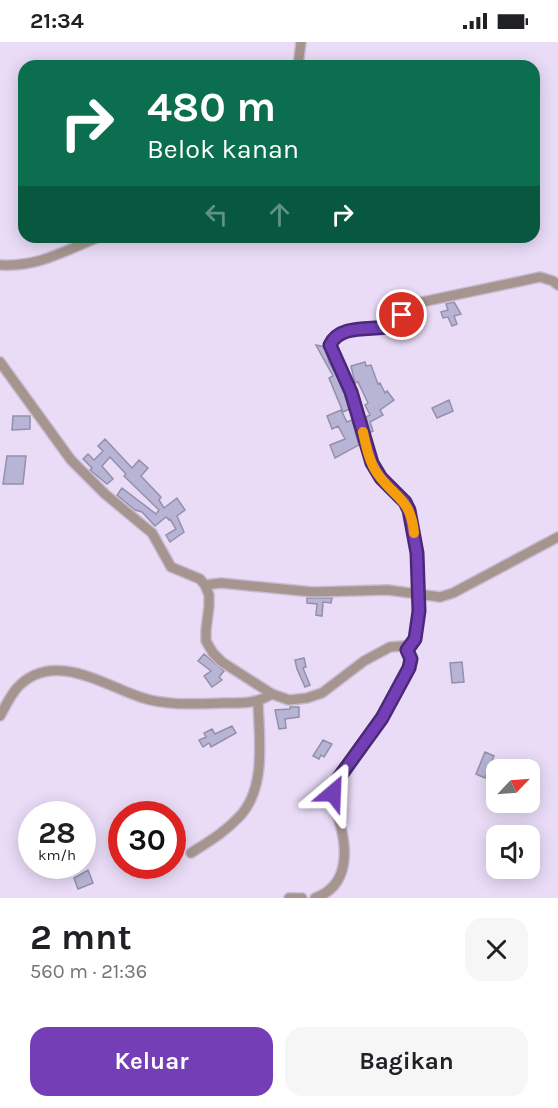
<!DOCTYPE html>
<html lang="id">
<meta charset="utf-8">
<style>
body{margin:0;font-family:Karla,sans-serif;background:#f6f6f6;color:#202124;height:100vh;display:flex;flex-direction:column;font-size:22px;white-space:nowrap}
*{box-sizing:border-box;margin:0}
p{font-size:20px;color:#757577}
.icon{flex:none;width:33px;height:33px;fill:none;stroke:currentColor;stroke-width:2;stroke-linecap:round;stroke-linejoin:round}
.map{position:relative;height:856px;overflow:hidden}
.details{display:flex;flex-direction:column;background:#fff;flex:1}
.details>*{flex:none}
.top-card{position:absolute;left:18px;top:18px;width:522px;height:183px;border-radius:18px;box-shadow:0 3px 15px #0003;background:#0b6e4f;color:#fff;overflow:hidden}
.needle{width:39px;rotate:65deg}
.fabs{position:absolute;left:486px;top:717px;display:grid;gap:12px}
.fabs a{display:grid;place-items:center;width:54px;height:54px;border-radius:12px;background:#fff;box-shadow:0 3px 15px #0003;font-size:30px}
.speed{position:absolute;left:18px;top:759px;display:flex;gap:12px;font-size:30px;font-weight:700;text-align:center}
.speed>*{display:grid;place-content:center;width:78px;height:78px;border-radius:50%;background:#fff;box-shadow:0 3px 15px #0003;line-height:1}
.speed small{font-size:15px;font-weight:400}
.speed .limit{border:9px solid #d22;background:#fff;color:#111}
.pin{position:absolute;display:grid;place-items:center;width:51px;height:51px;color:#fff;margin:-26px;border:3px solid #fff;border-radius:50%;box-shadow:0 2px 6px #0007}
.me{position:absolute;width:66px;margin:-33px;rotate:26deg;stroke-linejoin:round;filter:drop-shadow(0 0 4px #0008)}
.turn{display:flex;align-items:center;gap:21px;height:126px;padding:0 30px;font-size:27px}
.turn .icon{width:78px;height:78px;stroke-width:2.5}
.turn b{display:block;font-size:42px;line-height:51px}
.lanes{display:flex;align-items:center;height:57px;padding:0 30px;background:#0003;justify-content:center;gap:30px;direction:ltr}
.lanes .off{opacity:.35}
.round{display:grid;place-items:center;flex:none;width:63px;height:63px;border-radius:18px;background:#f6f6f6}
.overview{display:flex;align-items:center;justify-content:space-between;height:102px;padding:0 30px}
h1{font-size:36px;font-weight:700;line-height:45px}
.primary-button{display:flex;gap:12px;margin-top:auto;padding:12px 30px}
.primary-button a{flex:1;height:69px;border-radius:18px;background:#743fb6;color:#fff;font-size:24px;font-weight:700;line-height:69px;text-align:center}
.primary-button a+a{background:#f6f6f6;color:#202124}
.status{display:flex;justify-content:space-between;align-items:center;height:42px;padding:0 30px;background:#fff;direction:ltr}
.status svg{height:16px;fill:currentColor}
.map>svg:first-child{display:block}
.building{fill:#b8b4d6;stroke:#9390aa;stroke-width:1.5}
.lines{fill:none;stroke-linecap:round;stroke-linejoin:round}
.minor-casing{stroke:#c7bad2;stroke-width:12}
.minor{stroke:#a5958e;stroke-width:9}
.route-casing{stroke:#4b2976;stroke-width:15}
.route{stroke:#743fb6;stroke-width:10}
.slow{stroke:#f59e0b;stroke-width:10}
</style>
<div class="status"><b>21:34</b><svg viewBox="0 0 49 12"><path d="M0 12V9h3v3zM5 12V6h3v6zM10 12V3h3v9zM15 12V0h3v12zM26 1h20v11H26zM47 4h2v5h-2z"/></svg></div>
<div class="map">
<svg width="558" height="856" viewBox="0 0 558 856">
<rect width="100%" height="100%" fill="#eadcf7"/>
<path class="building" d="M454,260L461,272L454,274L457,282L452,284L448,275L443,276L441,270L448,268L446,262Z
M316,303L325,305L329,320L342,344L350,367L343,370L329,336L333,334Z
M365,320L366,324L371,323L378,342L380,341L385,351L387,349L394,358L380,368L383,373L370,380L373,389L369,391L366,375L370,373L365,363L368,361L358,340L355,341L351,324Z
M449,358L453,369L437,376L432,366Z
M341,368L347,380L352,378L359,403L335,416L330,403L345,397L338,384L332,387L327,374Z
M13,374H30V387L12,388Z
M105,397L132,426L139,418L148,426L141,434L161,455L159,458L164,466L177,456L185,468L177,474L184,490L170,500L166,493L176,487L170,477L169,478L166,475L155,484L142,470L135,468L117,453L122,446L156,472L159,468L124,434L126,432L110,415L102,424L113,437L107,442L90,428L92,426L83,417L88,412L94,418L103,409L98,404Z
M7,414H26L23,442H3Z
M307,556H332L331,561L323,560L322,574L316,573L317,562L307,561Z
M204,612L224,629L219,635L222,638L212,645L204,634L211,629L198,619Z
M304,616L306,625L303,626L310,643L305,645L297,627L295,618Z
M462,620L464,640L452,641L450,621Z
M290,665H299V675L285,677L286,686L279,687L275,668L290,667Z
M232,684L236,691L211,705L209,701L203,705L199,698L206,695L204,691L212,687L215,692Z
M323,698L332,702L324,715L321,713L319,717L313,714Z
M485,710L494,714L485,736L476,732Z
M88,828L93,841L78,847L74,836Z"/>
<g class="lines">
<defs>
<path id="minor" d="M298,24L301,0
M0,223C39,225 64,209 99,195
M0,320L71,418L105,452L152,491L171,525L200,537L205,543L209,553V564L206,588V599L213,611L222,620L272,652L289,658L307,656L322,651L364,619L390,605L403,604L407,608L411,617L409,626C399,641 392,658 383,674C371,694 335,730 333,751C332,761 336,769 339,778C348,808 349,844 315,856
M205,543L221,541L313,550L388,548L440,555L453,551L558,495
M407,608C409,604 413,600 415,596C424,575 418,490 409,468C403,451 381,440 372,422C362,398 360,371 350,347C345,333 330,315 331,300C345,282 372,290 391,284L408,266L422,260L540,235L553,239L558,243
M0,674C5,665 10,654 17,646C52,608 102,642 140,655C165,664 197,662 223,661C241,661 256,662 272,652
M191,811C208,800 225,790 239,775C267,746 259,696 258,659
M289,856H302"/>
</defs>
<use href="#minor" class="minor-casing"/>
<use href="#minor" class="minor"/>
</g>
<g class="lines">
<defs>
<path id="route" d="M333,751L338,737L382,676L409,626L411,617L407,608L415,597L419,569L417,511L409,468L405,460L381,436L372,421L351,350L330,303C340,281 373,289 392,284L402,273"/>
</defs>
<use href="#route" class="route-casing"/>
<use href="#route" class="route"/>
<path class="slow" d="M363,390C366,404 369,419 377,431C394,456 411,456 414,491"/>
</g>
</svg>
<div class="fabs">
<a><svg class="needle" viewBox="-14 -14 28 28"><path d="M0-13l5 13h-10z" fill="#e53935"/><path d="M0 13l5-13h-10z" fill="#757577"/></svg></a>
<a><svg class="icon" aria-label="sound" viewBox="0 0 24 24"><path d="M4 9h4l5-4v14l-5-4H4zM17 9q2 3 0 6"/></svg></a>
</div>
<div class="speed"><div>28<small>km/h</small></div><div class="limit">30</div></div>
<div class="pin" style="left:402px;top:273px;background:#d93025"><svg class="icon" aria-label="arrive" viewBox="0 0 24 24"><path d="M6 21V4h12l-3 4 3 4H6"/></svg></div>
<svg class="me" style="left:333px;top:751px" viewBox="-20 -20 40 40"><path d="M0-17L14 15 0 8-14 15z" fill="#743fb6" stroke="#fff" stroke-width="4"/></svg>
<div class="top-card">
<div class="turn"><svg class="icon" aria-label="right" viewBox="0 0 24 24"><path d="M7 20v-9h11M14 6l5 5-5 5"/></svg><div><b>480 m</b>Belok kanan</div></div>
<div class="lanes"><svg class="icon off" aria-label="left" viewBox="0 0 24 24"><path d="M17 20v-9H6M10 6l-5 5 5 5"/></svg><svg class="icon off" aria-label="ahead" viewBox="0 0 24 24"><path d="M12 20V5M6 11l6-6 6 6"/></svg><svg class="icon" aria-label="right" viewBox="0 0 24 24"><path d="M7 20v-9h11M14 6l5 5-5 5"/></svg></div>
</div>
</div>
<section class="details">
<div class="overview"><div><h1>2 mnt</h1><p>560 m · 21:36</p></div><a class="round"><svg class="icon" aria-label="close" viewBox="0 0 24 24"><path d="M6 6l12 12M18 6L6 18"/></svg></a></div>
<div class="primary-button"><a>Keluar</a><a>Bagikan</a></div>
</section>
